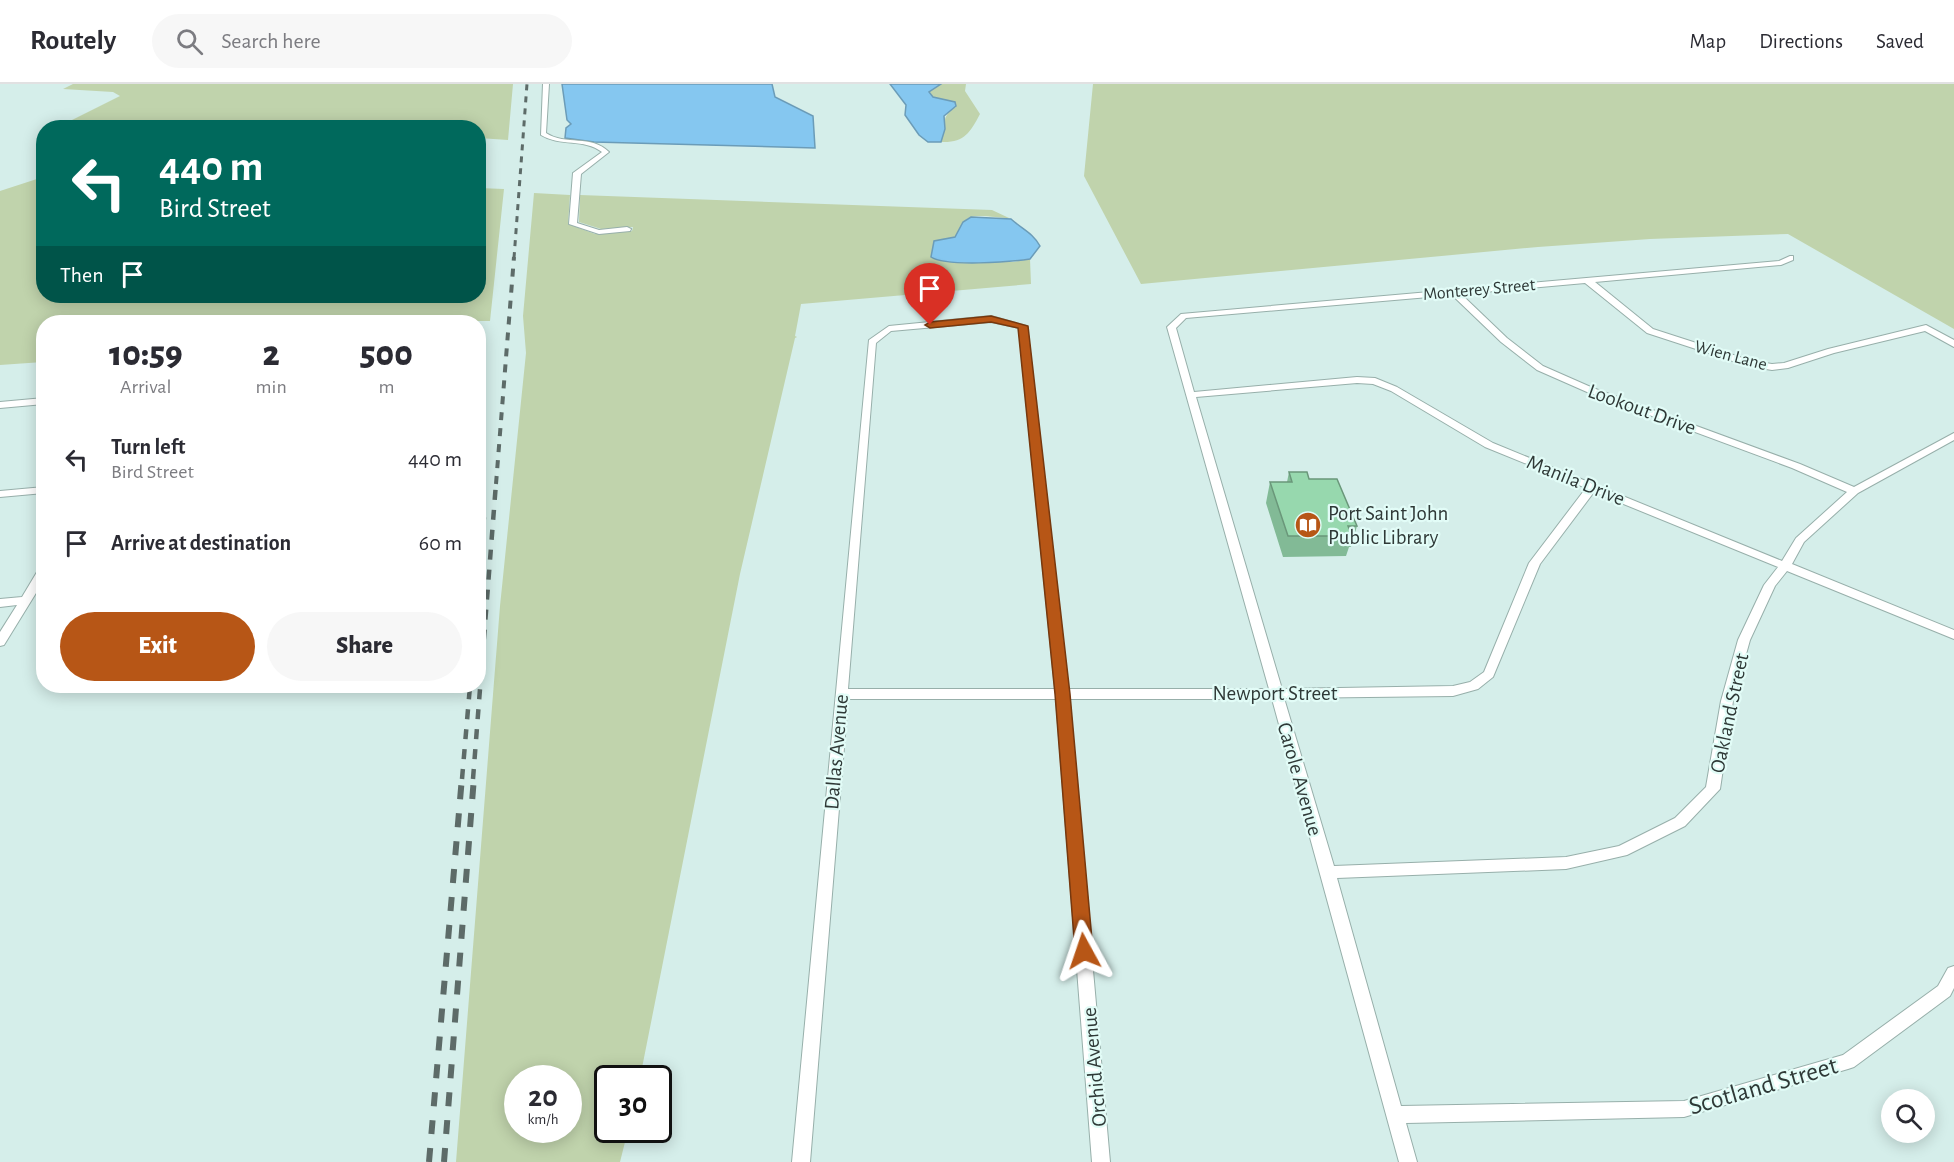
<!DOCTYPE html>
<style>
body{margin:0;font-family:"Alegreya Sans",sans-serif;background:#f7f7f7;color:#2b2b33;height:100vh;display:flex;flex-direction:column;font-size:22px;white-space:nowrap}
*{box-sizing:border-box;margin:0}
p{font-size:20px;color:#7c7c81}
.icon{flex:none;width:33px;height:33px;fill:none;stroke:currentColor;stroke-width:2;stroke-linecap:round;stroke-linejoin:round}
.map{position:relative;flex:1;overflow:hidden}
.drawer{position:absolute;left:36px;top:231px;width:450px;height:378px;display:flex;flex-direction:column;background:#fff;border-radius:24px;box-shadow:0 3px 15px #0003}
.drawer>*{flex:none}
.top-card{position:absolute;left:36px;top:36px;width:450px;height:183px;border-radius:24px;box-shadow:0 3px 15px #0003;background:#00695c;color:#fff;overflow:hidden}
.controls{position:absolute;left:1881px;top:1005px;display:grid;gap:12px}
.controls a{display:grid;place-items:center;width:54px;height:54px;border-radius:50%;background:#fff;box-shadow:0 3px 15px #0003;font-size:30px}
.speed{position:absolute;left:504px;top:981px;display:flex;gap:12px;font-size:30px;font-weight:700;text-align:center}
.speed>*{display:grid;place-content:center;width:78px;height:78px;border-radius:50%;background:#fff;box-shadow:0 3px 15px #0003;line-height:1}
.speed small{font-size:15px;font-weight:400}
.speed .limit{border:3px solid #111;border-radius:9px;background:#fff;color:#111}
.pin{position:absolute;display:grid;place-items:center;width:51px;height:51px;color:#fff;margin:-62px -26px;border-radius:50% 50% 50% 0;rotate:-45deg;box-shadow:0 0 6px #0007}
.pin .icon{rotate:45deg}
.me{position:absolute;width:66px;margin:-33px;rotate:355deg;stroke-linejoin:round;filter:drop-shadow(0 0 4px #0008)}
.turn{display:flex;align-items:center;gap:21px;height:126px;padding:0 24px;font-size:27px}
.turn .icon{width:78px;height:78px;stroke-width:2.5}
.turn b{display:block;font-size:42px;line-height:51px}
.then{display:flex;align-items:center;height:57px;padding:0 24px;background:#0003;gap:12px;font-size:22px}
.eta{display:flex;justify-content:space-evenly;align-items:center;height:102px;text-align:center}
.eta b{font-size:36px;font-weight:800;line-height:42px}
.primary-button{display:flex;gap:12px;margin-top:auto;padding:12px 24px}
.primary-button a{flex:1;height:69px;border-radius:36px;background:#b75616;color:#fff;font-size:24px;font-weight:800;line-height:69px;text-align:center}
.primary-button a+a{background:#f7f7f7;color:#2b2b33}
ul{padding:0;list-style:none}
li{display:flex;align-items:center;gap:18px;height:84px;padding:0 24px}
li div{flex:1}
li b{display:block;font-size:22px}
li em{font-style:normal}
header{display:flex;align-items:center;gap:36px;box-sizing:border-box;height:84px;padding:0 30px;background:#fff;border-bottom:2px solid #e1e1e2}
header strong{font-size:28px}
nav{display:flex;gap:33px;margin-inline-start:auto;font-size:21px}
.search{width:420px;height:54px;background:#f7f7f7;display:flex;align-items:center;gap:15px;box-sizing:border-box;padding:0 21px;border-radius:33px;color:#7c7c81;font-size:22px}
.map>svg:first-child{display:block}
.green{fill:#c0d3ac;fill-rule:evenodd}
.water{fill:#85c7f0;stroke:#6b9cb8;stroke-width:1.5}
.lines{fill:none;stroke-linecap:round;stroke-linejoin:round}
.street-casing{stroke:#97afaa;stroke-width:2}
.street{fill:#fff;fill-rule:evenodd}
.rail-far3{stroke:#5d6b68;stroke-width:3;stroke-dasharray:6 6;stroke-linecap:butt}
.rail-far2{stroke:#5d6b68;stroke-width:4;stroke-dasharray:8 8;stroke-linecap:butt}
.rail-far1{stroke:#5d6b68;stroke-width:4.5;stroke-dasharray:10 10;stroke-linecap:butt}
.rail{stroke:#5d6b68;stroke-width:6;stroke-dasharray:14 14;stroke-linecap:butt}
.wall{fill:#82ba96}
.building{fill:#97d8ae;stroke:#6a977a;stroke-width:1.5}
.route{fill:#b75616;stroke:#77380e;stroke-width:1.5}
.labels{text-anchor:middle;stroke-width:4.5;stroke-linejoin:round;paint-order:stroke}
.far-street-label{font-size:18px;fill:#2f3937;stroke:#e2fcf7}
.street-label{font-size:21px;fill:#2f3937;stroke:#e2fcf7}
.poi-label{font-size:21px;fill:#2f3937;stroke:#e2fcf7;text-anchor:start}
.near-street-label{font-size:26px;fill:#2f3937;stroke:#e2fcf7}
</style>
<header>
<strong>Routely</strong>
<div class="search"><svg class="icon" aria-label="search" viewBox="0 0 24 24"><circle cx="10" cy="10" r="6"/><path d="M15 15l6 6"/></svg>Search here</div>
<nav><a>Map</a><a>Directions</a><a>Saved</a></nav>
</header>
<div class="map">
<svg width="1954" height="1078" viewBox="0 0 1954 1078">
<rect width="100%" height="100%" fill="#d5eeea"/>
<path class="green" d="M73,0H513L508,56L479,54L478,44H146L64,40L120,12L113,8L63,5Z
M941,0H966L965,7L980,30C970,49 964,59 941,58C946,42 940,32 956,23L955,18L933,13L929,7Z
M1093,0H1954V245L1788,150L1650,155L1538,163L1141,200L1084,92Z
M43,93L44,212H478L479,104L504,105L490,237L44,238L43,278L0,281V107Z
M534,109L570,111L568,140L595,150L632,147L633,143L601,145L579,138L580,111L992,126L1009,134C998,134 982,130 971,133C958,137 951,166 948,178H1013L1030,175L1031,200L801,220L795,252L797,253L795,254L740,490L640,994H608V1046H628L620,1078H456L500,522L526,269L523,232ZM518,994H568V1046H518Z"/>
<path class="water" d="M562,0H772L775,13L813,32L815,64L594,58L565,54L566,44L571,40L567,36Z
M890,0H941L929,8L933,13L955,18L956,22L944,32L945,45L941,58H928L919,51L905,31L906,21Z
M971,133L1011,135C1022,145 1033,149 1040,162L1030,175C1011,178 946,183 931,173L934,157L955,153L963,138Z"/>
<g class="lines">
<defs>
<path id="street" d="M543,0H549L546,49C566,62 591,50 609,68L581,90L577,139L599,146L627,143L631,145L630,147L599,150L569,140L573,89L602,68C584,54 560,63 541,51Z
M1790,172H1793V176L1781,181L1595,198L1653,245L1752,277L1772,280L1784,279L1828,265L1926,241L1954,256V263L1925,247L1834,269L1788,284L1772,286L1748,282L1647,249L1585,199L1461,210L1507,254L1543,282L1593,304L1800,380L1854,403L1954,349V356L1858,409L1804,458L1792,480L1954,546V555L1787,487L1775,502L1750,556L1733,617L1720,705L1685,742L1627,771L1566,785L1337,794L1401,1022L1684,1017L1843,971L1938,902L1948,884L1954,882V904L1950,912L1854,983L1848,985L1684,1033L1406,1039L1417,1078H1399L1272,615H1069L1110,1078H1092L1056,615H848L810,1078H792L869,256L889,242L991,232L1027,242L1068,605H1269L1167,243L1181,230L1779,177ZM1452,211L1501,258L1537,286L1587,308L1792,384L1847,408L1796,454L1782,477L1493,359L1397,303L1375,294L1357,293L1194,308L1176,244L1186,234ZM991,238L1019,244L1055,605H848L876,259L891,247ZM1357,299L1373,300L1391,307L1485,363L1586,404L1529,479L1484,588L1470,598L1453,602L1282,605L1196,313ZM1594,408L1778,483L1764,501L1738,556L1721,617L1706,703L1675,734L1619,762L1566,773L1334,782L1284,614L1453,612L1478,605L1493,593L1540,480Z
M44,314V320L0,324V318Z
M44,403V409L0,413V407Z
M44,482V496L4,561L0,562V548L17,521L0,523V515L22,513L40,483Z"/>
</defs>
<use href="#street" class="street-casing"/>
<use href="#street" class="street"/>
<path class="rail-far3" d="M514,174L527,0"/>
<path class="rail-far2" d="M496,400L514,173"/>
<path class="rail-far1" d="M478,503L484,433
M462,695L470,602
M473,695L496,399"/>
<path class="rail" d="M429,1078L462,693
M444,1078L474,693"/>
</g>
<path class="wall" d="M1289,388L1309,395L1357,442L1351,463H1349L1346,472L1283,473L1266,419L1270,398H1287Z"/>
<path class="building" d="M1289,388H1307L1309,395H1337L1357,442H1348L1352,452H1288L1270,398H1292Z"/>
<path class="route" d="M991,232L1028,242L1070,610L1093,867L1090,873L1084,875L1078,873L1075,867L1055,610L1018,244L991,238L930,244L925,241L930,238Z"/>
<defs>
<symbol id="library-disc" viewBox="-11 -11 22 22"><circle r="9.5" fill="#b75616" stroke="#e2fcf7"/><path d="M-6-4Q-3-5.5-.7-3.5V5Q-3 3-6 4ZM6-4Q3-5.5 .7-3.5V5Q3 3 6 4Z" fill="#fff"/></symbol>
</defs>
<g fill-rule="evenodd">
<use href="#library-disc" x="1293" y="426" width="30" height="30"/>
</g>
<g class="labels">
<g class="far-street-label">
<text transform="translate(1479 205) rotate(-5)" y="6">Monterey Street</text>
<text transform="translate(1731 271) rotate(15)" y="6">Wien Lane</text>
</g>
<g class="street-label">
<text transform="translate(1642 325) rotate(20)" y="7">Lookout Drive</text>
<text transform="translate(1576 396) rotate(22)" y="7">Manila Drive</text>
<text x="1275" y="616">Newport Street</text>
<text transform="translate(1729 629) rotate(-78)" y="7">Oakland Street</text>
<text transform="translate(836 668) rotate(-85)" y="7">Dallas Avenue</text>
<text transform="translate(1300 695) rotate(74)" y="7">Carole Avenue</text>
<text transform="translate(1094 983) rotate(-95)" y="7">Orchid Avenue</text>
</g>
<g class="poi-label">
<text x="1328" y="436">Port Saint John<tspan x="1328" dy="24">Public Library</tspan></text>
</g>
<g class="near-street-label">
<text transform="translate(1763 1001) rotate(-16)" y="9">Scotland Street</text>
</g>
</g>
</svg>
<div class="controls">
<a><svg class="icon" aria-label="search" viewBox="0 0 24 24"><circle cx="10" cy="10" r="6"/><path d="M15 15l6 6"/></svg></a>
</div>
<div class="speed"><div>20<small>km/h</small></div><div class="limit">30</div></div>
<div class="pin" style="left:930px;top:241px;background:#d93025"><svg class="icon" aria-label="arrive" viewBox="0 0 24 24"><path d="M6 21V4h12l-3 4 3 4H6"/></svg></div>
<svg class="me" style="left:1084px;top:867px" viewBox="-20 -20 40 40"><path d="M0-17L14 15 0 8-14 15z" fill="#b75616" stroke="#fff" stroke-width="4"/></svg>
<div class="top-card">
<div class="turn"><svg class="icon" aria-label="left" viewBox="0 0 24 24"><path d="M17 20v-9H6M10 6l-5 5 5 5"/></svg><div><b>440 m</b>Bird Street</div></div>
<div class="then">Then<svg class="icon" aria-label="arrive" viewBox="0 0 24 24"><path d="M6 21V4h12l-3 4 3 4H6"/></svg></div>
</div>
<section class="drawer">
<div class="eta">
<div><b>10:59</b><p>Arrival</p></div>
<div><b>2</b><p>min</p></div>
<div><b>500</b><p>m</p></div>
</div>
<ul>
<li><svg class="icon" aria-label="left" viewBox="0 0 24 24"><path d="M17 20v-9H6M10 6l-5 5 5 5"/></svg><div><b>Turn left</b><p>Bird Street</p></div><em>440 m</em></li>
<li><svg class="icon" aria-label="arrive" viewBox="0 0 24 24"><path d="M6 21V4h12l-3 4 3 4H6"/></svg><div><b>Arrive at destination</b></div><em>60 m</em></li>
</ul>
<div class="primary-button"><a>Exit</a><a>Share</a></div>
</section>
</div>
